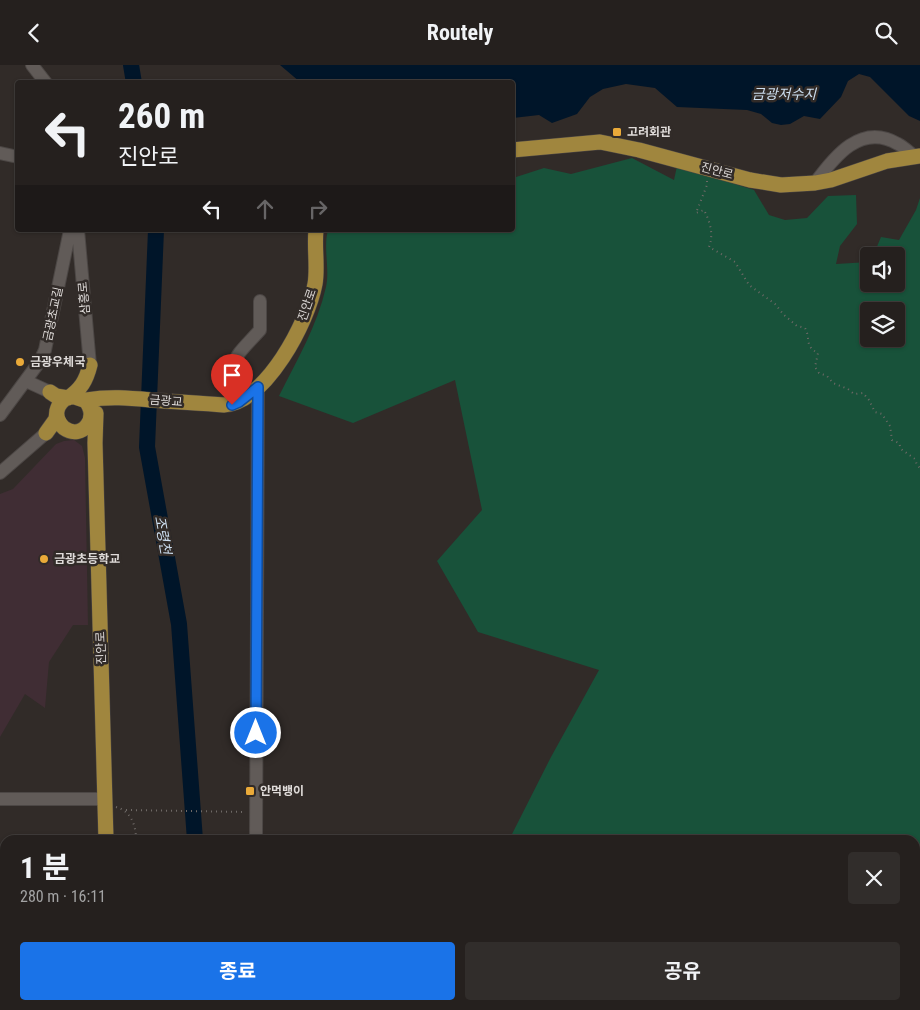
<!DOCTYPE html>
<html lang="ko">
<meta charset="utf-8">
<style>
body{margin:0;font-family:"Roboto Condensed","Noto Sans KR",sans-serif;background:#312d2b;color:#f1f3f6;height:100vh;display:flex;flex-direction:column;font-size:19px;white-space:nowrap}
*{box-sizing:border-box;margin:0}
p{font-size:16px;color:#a3a3a4}
.icon{flex:none;width:28px;height:28px;fill:none;stroke:currentColor;stroke-width:2;stroke-linecap:round;stroke-linejoin:round}
.map{position:relative;flex:1;overflow:hidden}
.side{position:absolute;left:0px;top:770px;width:920px;height:175px;display:flex;flex-direction:column;background:#25201e;border-radius:15px 15px 0 0;box-shadow:0 1px 4px #0004,0 0 0 1px #423e3c}
.side>*{flex:none}
.top-card{position:absolute;left:15px;top:15px;width:500px;height:152px;border-radius:5px;box-shadow:0 1px 4px #0004,0 0 0 1px #423e3c;background:#25201e;color:#f1f3f6;overflow:hidden}
.fabs{position:absolute;left:860px;top:182px;display:grid;gap:10px}
.fabs a{display:grid;place-items:center;width:45px;height:45px;border-radius:5px;background:#25201e;box-shadow:0 1px 4px #0004,0 0 0 1px #423e3c;font-size:25px}
.pin{position:absolute;display:grid;place-items:center;width:42px;height:42px;color:#fff;margin:-51px -21px;border-radius:50% 50% 50% 0;rotate:-45deg;box-shadow:0 0 5px #0007}
.pin .icon{rotate:45deg}
.me{position:absolute;width:55px;margin:-28px;rotate:0deg;stroke-linejoin:round;filter:drop-shadow(0 0 4px #0008)}
.turn{display:flex;align-items:center;gap:18px;height:105px;padding:0 20px;font-size:22px}
.turn .icon{width:65px;height:65px;stroke-width:2.5}
.turn b{display:block;font-size:35px;line-height:42px}
.lanes{display:flex;align-items:center;height:48px;padding:0 20px;background:#0003;justify-content:center;gap:25px;direction:ltr}
.lanes .off{opacity:.35}
.round{display:grid;place-items:center;flex:none;width:52px;height:52px;border-radius:5px;background:#312d2b}
.head{display:flex;align-items:center;justify-content:space-between;height:85px;padding:0 20px}
h1{font-size:30px;font-weight:700;line-height:38px}
.action{display:flex;gap:10px;margin-top:auto;padding:10px 20px}
.action a{flex:1;height:58px;border-radius:5px;background:#1a73e8;color:#fff;font-size:20px;font-weight:700;line-height:58px;text-align:center}
.action a+a{background:#312d2b;color:#f1f3f6}
header{display:flex;justify-content:space-between;align-items:center;height:65px;padding:0 20px;background:#25201e;font-size:22px;font-weight:700}
.map>svg:first-child{display:block}
.education{fill:#402d34}
.green{fill:#18523a;fill-rule:evenodd}
.water{fill:#001529}
.lines{fill:none;stroke-linecap:round;stroke-linejoin:round}
.river{stroke:#001529;stroke-width:16}
.highway-tunnel{stroke:#4b4543;stroke-width:15;stroke-dasharray:15 8;stroke-linecap:butt}
.minor-casing{stroke:#4c4745;stroke-width:14}
.major-casing{stroke:#4c4745;stroke-width:16}
.highway-casing{stroke:#4c4745;stroke-width:16}
.path{stroke:#6f6a67;stroke-width:2;stroke-dasharray:1 4;stroke-linecap:butt}
.minor{stroke:#615b58;stroke-width:12}
.major{stroke:#a0863e;stroke-width:15}
.highway{stroke:#caa32c;stroke-width:15}
.route-casing{stroke:#114b97;stroke-width:12}
.route{stroke:#1a73e8;stroke-width:9}
.poi-dot{fill:#eaaa39;stroke:#312b28;stroke-width:2}
.labels{text-anchor:middle;stroke-width:5;stroke-linejoin:round;paint-order:stroke}
.poi-label{font-size:12px;font-weight:bold;fill:#dfdbd9;stroke:#312b28;text-anchor:start}
.street-label{font-size:12px;fill:#dfdbd9;stroke:#312b28}
.water-label{font-size:14px;font-style:italic;fill:#cddff1;stroke:#312b28}
</style>
<header><svg class="icon" aria-label="back" viewBox="0 0 24 24"><path d="M15 5l-7 7 7 7"/></svg>Routely<svg class="icon" aria-label="search" viewBox="0 0 24 24"><circle cx="10" cy="10" r="6"/><path d="M15 15l6 6"/></svg></header>
<div class="map">
<svg width="920" height="945" viewBox="0 0 920 945">
<rect width="100%" height="100%" fill="#312b28"/>
<path class="education" d="M74,375L82,381L85,393L88,560H73L49,597L45,643L25,629L0,672V429L13,424L56,379L64,376Z"/>
<path class="green" d="M632,93L674,115L677,101L754,125L769,150L785,155L807,153L828,131L856,130L857,159L840,181L836,199L869,197V219H896V191H873L881,172L899,175L916,145L920,133V945H303L301,940H915V775H509L551,692L599,605L478,567L437,496L482,445L455,315L353,358L279,331C297,295 317,261 326,222C330,204 323,183 328,165H512L513,113L544,103L571,109ZM869,246H896V274H869Z"/>
<path class="water" d="M280,0H920V56L909,51L870,12L859,9L848,16L841,32L820,54L804,51L790,59L781,60L772,58L761,49L747,45L677,42L655,23L626,19L603,24L590,32L577,49L552,58L539,50L513,53L512,18L300,17Z"/>
<g class="lines">
<path class="river" d="M131,0L134,18
M156,165L147,382L179,559L195,775
M202,945V940"/>
<path class="highway-tunnel" d="M915,817L920,815
M915,858L920,857"/>
<defs>
<path id="minor" d="M32,0L46,18
M0,88L18,92
M815,118C834,92 861,57 898,79C904,82 909,87 914,91
M78,165L90,300
M26,316L50,327
M244,333C225,295 234,294 260,265V236
M0,350L40,296L45,285L70,165
M0,408L46,368
M0,734H105
M256,775L258,322
M0,903L5,906
M256,945V940"/>
<path id="major" d="M512,85L600,77L639,85L750,115L781,120L815,118L831,115L887,96L920,91
M50,327L56,331L68,333C81,324 86,316 90,300
M85,335C101,352 82,376 64,363C59,359 56,352 57,346C58,340 63,334 69,332C76,330 81,336 87,335C109,331 130,333 152,335C176,337 200,338 224,340C266,337 308,257 315,219C318,202 314,183 316,165
M96,348L95,378L106,775
M46,368L56,354L57,345
M42,940L60,945
M16,945L26,940"/>
<path id="highway" d="M553,945L566,940
M651,945L667,940"/>
</defs>
<use href="#minor" class="minor-casing"/>
<use href="#major" class="major-casing"/>
<use href="#highway" class="highway-casing"/>
<path class="path" d="M707,116V120L696,148L704,145C710,157 714,169 709,182L735,197L749,220L775,239L784,250L797,261L805,263C811,274 804,281 818,288L815,302L819,308L827,311L833,318L848,324L854,329L863,328L869,335L875,347L882,349L890,361L892,375L899,378L901,384L915,394L917,400L920,403
M116,742C131,746 136,760 136,775
M126,745L246,747
M151,945V940"/>
<use href="#minor" class="minor"/>
<use href="#major" class="major"/>
<use href="#highway" class="highway"/>
</g>
<g class="lines">
<defs>
<path id="route" d="M232,340L239,337L258,322L256,668"/>
</defs>
<use href="#route" class="route-casing"/>
<use href="#route" class="route"/>
</g>
<g class="poi-dot">
<rect x="612" y="62" width="10" height="10" rx="2.5"/>
<circle cx="20" cy="297" r="5"/>
<circle cx="44" cy="494" r="5"/>
<rect x="245" y="721" width="10" height="10" rx="2.5"/>
</g>
<g class="labels">
<g class="poi-label">
<text x="627" y="71">고려회관</text>
<text x="30" y="301">금광우체국</text>
<text x="54" y="498">금광초등학교</text>
<text x="260" y="730">안먹뱅이</text>
</g>
<g class="street-label">
<text transform="translate(717 106) rotate(15)" y="4">진안로</text>
<text transform="translate(84 233) rotate(-95)" y="4">삼흥로</text>
<text transform="translate(307 240) rotate(-71)" y="4">진안로</text>
<text transform="translate(53 249) rotate(-78)" y="4">금광초교길</text>
<text transform="translate(166 336) rotate(4)" y="4">금광교</text>
<text transform="translate(101 583) rotate(-92)" y="4">진안로</text>
</g>
<g class="water-label">
<text x="784" y="34">금광저수지</text>
<text transform="translate(163 470) rotate(80)" y="5">조령천</text>
</g>
</g>
</svg>
<div class="fabs">
<a><svg class="icon" aria-label="sound" viewBox="0 0 24 24"><path d="M4 9h4l5-4v14l-5-4H4zM17 9q2 3 0 6"/></svg></a>
<a><svg class="icon" aria-label="layers" viewBox="0 0 24 24"><path d="M12 4l9 5-9 5-9-5zM3 14l9 5 9-5"/></svg></a>
</div>
<div class="pin" style="left:232px;top:340px;background:#d93025"><svg class="icon" aria-label="arrive" viewBox="0 0 24 24"><path d="M6 21V4h12l-3 4 3 4H6"/></svg></div>
<svg class="me" style="left:256px;top:668px" viewBox="-20 -20 40 40"><circle r="17" fill="#1a73e8" stroke="#fff" stroke-width="3"/><path d="M0-11L8 9 0 5-8 9z" fill="#fff"/></svg>
<div class="top-card">
<div class="turn"><svg class="icon" aria-label="left" viewBox="0 0 24 24"><path d="M17 20v-9H6M10 6l-5 5 5 5"/></svg><div><b>260 m</b>진안로</div></div>
<div class="lanes"><svg class="icon" aria-label="left" viewBox="0 0 24 24"><path d="M17 20v-9H6M10 6l-5 5 5 5"/></svg><svg class="icon off" aria-label="ahead" viewBox="0 0 24 24"><path d="M12 20V5M6 11l6-6 6 6"/></svg><svg class="icon off" aria-label="right" viewBox="0 0 24 24"><path d="M7 20v-9h11M14 6l5 5-5 5"/></svg></div>
</div>
<section class="side">
<div class="head"><div><h1>1 분</h1><p>280 m · 16:11</p></div><a class="round"><svg class="icon" aria-label="close" viewBox="0 0 24 24"><path d="M6 6l12 12M18 6L6 18"/></svg></a></div>
<div class="action"><a>종료</a><a>공유</a></div>
</section>
</div>
